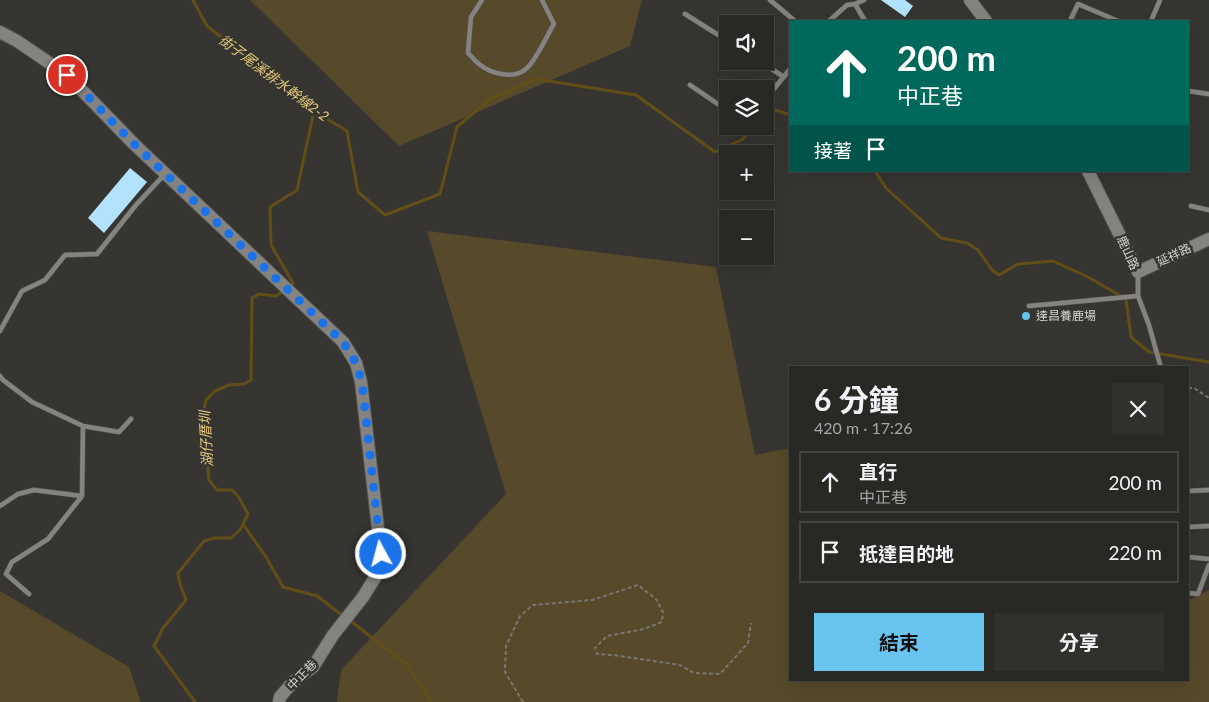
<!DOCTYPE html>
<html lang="zh-TW">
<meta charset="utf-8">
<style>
body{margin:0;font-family:Lato,"Noto Sans TC",sans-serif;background:#30302d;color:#f1f3f6;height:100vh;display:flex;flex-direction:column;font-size:19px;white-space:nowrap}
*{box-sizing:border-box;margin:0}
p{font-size:16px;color:#a5a6a7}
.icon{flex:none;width:28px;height:28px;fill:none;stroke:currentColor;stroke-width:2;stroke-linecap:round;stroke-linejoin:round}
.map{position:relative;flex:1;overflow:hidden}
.drawer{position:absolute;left:789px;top:366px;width:400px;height:315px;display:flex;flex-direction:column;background:#282825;border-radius:0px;box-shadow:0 5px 20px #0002,0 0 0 1px #444442}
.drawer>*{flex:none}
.banner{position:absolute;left:789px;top:20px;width:400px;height:152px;border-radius:0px;box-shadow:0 5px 20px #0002,0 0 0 1px #444442;background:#00695c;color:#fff;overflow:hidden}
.fabs{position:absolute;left:719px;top:15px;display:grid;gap:10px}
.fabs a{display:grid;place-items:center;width:55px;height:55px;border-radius:0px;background:#282825;box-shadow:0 5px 20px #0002,0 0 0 1px #444442;font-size:25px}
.pin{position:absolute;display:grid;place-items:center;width:42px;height:42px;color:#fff;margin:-21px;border:2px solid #fff;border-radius:50%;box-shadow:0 1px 5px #0007}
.me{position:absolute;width:55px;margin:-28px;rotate:353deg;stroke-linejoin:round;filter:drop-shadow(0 0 4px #0008)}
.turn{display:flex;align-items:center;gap:18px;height:105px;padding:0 25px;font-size:22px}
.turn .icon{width:65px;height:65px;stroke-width:2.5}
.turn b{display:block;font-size:35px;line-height:42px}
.then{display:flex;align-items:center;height:48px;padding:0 25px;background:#0003;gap:10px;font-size:19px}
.round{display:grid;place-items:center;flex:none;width:52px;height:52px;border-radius:0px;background:#30302d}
.head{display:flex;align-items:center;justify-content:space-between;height:85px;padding:0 25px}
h1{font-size:30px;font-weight:700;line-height:38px}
.primary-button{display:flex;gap:10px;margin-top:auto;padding:10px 25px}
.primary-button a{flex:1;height:58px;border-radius:0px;background:#69c4f0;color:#111;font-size:20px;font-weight:700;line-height:58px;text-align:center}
.primary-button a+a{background:#30302d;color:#f1f3f6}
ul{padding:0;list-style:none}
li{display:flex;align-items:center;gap:15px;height:62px;margin:0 10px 8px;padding:0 15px;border:2px solid #444442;border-radius:0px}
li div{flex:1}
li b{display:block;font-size:19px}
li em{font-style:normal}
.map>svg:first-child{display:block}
.green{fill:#564a2a}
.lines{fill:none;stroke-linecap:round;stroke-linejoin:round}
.stream{stroke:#624f17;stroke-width:3}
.building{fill:#b2e2fc}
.lane-casing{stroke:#545451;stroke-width:5.5}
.secondary-casing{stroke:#545451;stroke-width:14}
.path{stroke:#777673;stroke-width:2;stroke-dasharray:4 2.5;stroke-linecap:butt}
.lane{stroke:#84837f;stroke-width:4.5}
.secondary{stroke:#84837f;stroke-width:12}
.route{stroke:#1a73e8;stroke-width:9;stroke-dasharray:0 16.2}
.poi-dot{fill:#69c4f0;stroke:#363531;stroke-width:2}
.labels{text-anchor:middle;stroke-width:5;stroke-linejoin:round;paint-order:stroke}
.street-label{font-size:12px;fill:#d6d5d3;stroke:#363531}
.poi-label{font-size:12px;fill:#d6d5d3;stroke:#363531;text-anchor:start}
.water-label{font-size:14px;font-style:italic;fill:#e7c978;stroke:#363531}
</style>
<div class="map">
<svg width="1209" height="702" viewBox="0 0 1209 702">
<rect width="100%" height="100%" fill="#363531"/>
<path class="green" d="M250,0H642L630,46L399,146Z
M427,231L716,267L755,455L790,448V680H1188V601L1209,590V702H337L341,670L506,494Z
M0,591L129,667L141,702H0Z"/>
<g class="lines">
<path class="stream" d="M193,0L207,26L314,111L347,131L358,192L385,215L440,194L457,127L490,99L536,79L636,95L715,152L743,139L753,126
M765,110L767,107L790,115
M875,171L886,188L941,238L967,243L978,250L992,270L999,275L1018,264L1053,261L1088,277L1126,299L1131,337L1149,352L1209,362
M288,287L293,283L271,245L270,207L297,190L314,111
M243,524L266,557L283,587L317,596L343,616
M348,619L406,664L432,702
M195,702L154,646L163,628L186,600C183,591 178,582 178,573L204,541L215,538H231L240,530L248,514L238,496L232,490H217L209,480L203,414L206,400L215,391L229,385L244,384L251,380L252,298L259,294L276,296L283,291"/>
</g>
<path class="building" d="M881,0H905L913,6L905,17Z
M130,168L147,182L104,233L88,218Z"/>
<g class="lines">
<defs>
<path id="lane" d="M482,0L471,17L468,53C472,57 475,61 479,64C491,74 515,80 527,68C538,57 546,37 554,24L542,0
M770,0L795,21
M855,4L865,21
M685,14L728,41
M829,21L847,5L855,4L864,0
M1070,21L1078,4L1118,21
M1151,21L1160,0
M759,61L784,77
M690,85L728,111
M1188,91L1209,94
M765,100L790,69
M1191,206L1209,210
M1138,273V296L1149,325L1161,368
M1029,306L1138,296
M0,331L22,291L45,280L65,255L97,254L136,205L164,175
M0,376L3,380L32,402L83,426L119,432L131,419
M1188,491L1209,490
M0,506L18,494L34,490L82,496
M1188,527L1209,526
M1188,557L1209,559
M1188,593L1198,594L1209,565
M29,594L6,574L12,562L48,539L82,496L83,426"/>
<path id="secondary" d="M970,0L986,21
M0,32L17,41L67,75L134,144L343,342L356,363L361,382L381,554L376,576L363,597L333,635L313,667L293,682L280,697L279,702
M1088,171L1138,272L1209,239"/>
</defs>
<use href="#lane" class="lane-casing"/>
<use href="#secondary" class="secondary-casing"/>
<path class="path" d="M1188,388H1194L1209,398
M523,702L505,672L506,646L520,616L533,605L592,600L638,585L656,599L663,612L662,622L644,629L607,636L595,648L597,654L613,655L680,665L694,673L720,674L748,643L751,623"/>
<use href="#lane" class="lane"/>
<use href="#secondary" class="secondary"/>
</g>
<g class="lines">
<path class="route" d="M67,75L134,144L343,342L356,363L362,382L381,554"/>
</g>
<circle class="poi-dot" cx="1026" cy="316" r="5"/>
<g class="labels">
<g class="street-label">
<text transform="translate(1128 253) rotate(66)" y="4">鹿山路</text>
<text transform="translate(1174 255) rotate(-25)" y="4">延祥路</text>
<text transform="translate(302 675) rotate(-46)" y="4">中正巷</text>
</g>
<g class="poi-label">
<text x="1036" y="320">達昌養鹿場</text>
</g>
<g class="water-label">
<text transform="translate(274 78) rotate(37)" y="5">街子尾溪排水幹線2-2</text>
<text transform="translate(206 439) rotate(-93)" y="5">湖仔厝圳</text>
</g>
</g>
</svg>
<div class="fabs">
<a><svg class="icon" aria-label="sound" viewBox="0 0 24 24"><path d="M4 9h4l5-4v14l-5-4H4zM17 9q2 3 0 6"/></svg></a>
<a><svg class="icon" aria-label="layers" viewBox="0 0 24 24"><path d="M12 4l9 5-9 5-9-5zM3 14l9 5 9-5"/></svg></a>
<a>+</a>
<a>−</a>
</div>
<div class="pin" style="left:67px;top:75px;background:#d93025"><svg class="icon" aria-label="arrive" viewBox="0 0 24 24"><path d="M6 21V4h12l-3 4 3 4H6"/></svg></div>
<svg class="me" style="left:381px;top:554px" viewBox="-20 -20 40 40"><circle r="17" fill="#1a73e8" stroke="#fff" stroke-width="3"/><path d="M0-11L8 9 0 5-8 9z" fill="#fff"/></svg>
<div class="banner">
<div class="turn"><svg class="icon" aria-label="ahead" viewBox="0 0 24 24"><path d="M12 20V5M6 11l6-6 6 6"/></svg><div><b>200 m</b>中正巷</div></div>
<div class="then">接著<svg class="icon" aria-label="arrive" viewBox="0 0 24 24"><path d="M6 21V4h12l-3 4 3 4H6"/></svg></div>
</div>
<section class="drawer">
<div class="head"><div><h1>6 分鐘</h1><p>420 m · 17:26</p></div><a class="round"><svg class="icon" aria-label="close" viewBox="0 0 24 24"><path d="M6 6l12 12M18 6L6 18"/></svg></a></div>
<ul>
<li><svg class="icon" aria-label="ahead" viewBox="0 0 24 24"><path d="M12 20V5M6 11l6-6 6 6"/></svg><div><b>直行</b><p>中正巷</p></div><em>200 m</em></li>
<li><svg class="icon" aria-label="arrive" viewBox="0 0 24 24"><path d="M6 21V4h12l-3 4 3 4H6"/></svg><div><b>抵達目的地</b></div><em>220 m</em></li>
</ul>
<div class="primary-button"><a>結束</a><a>分享</a></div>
</section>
</div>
